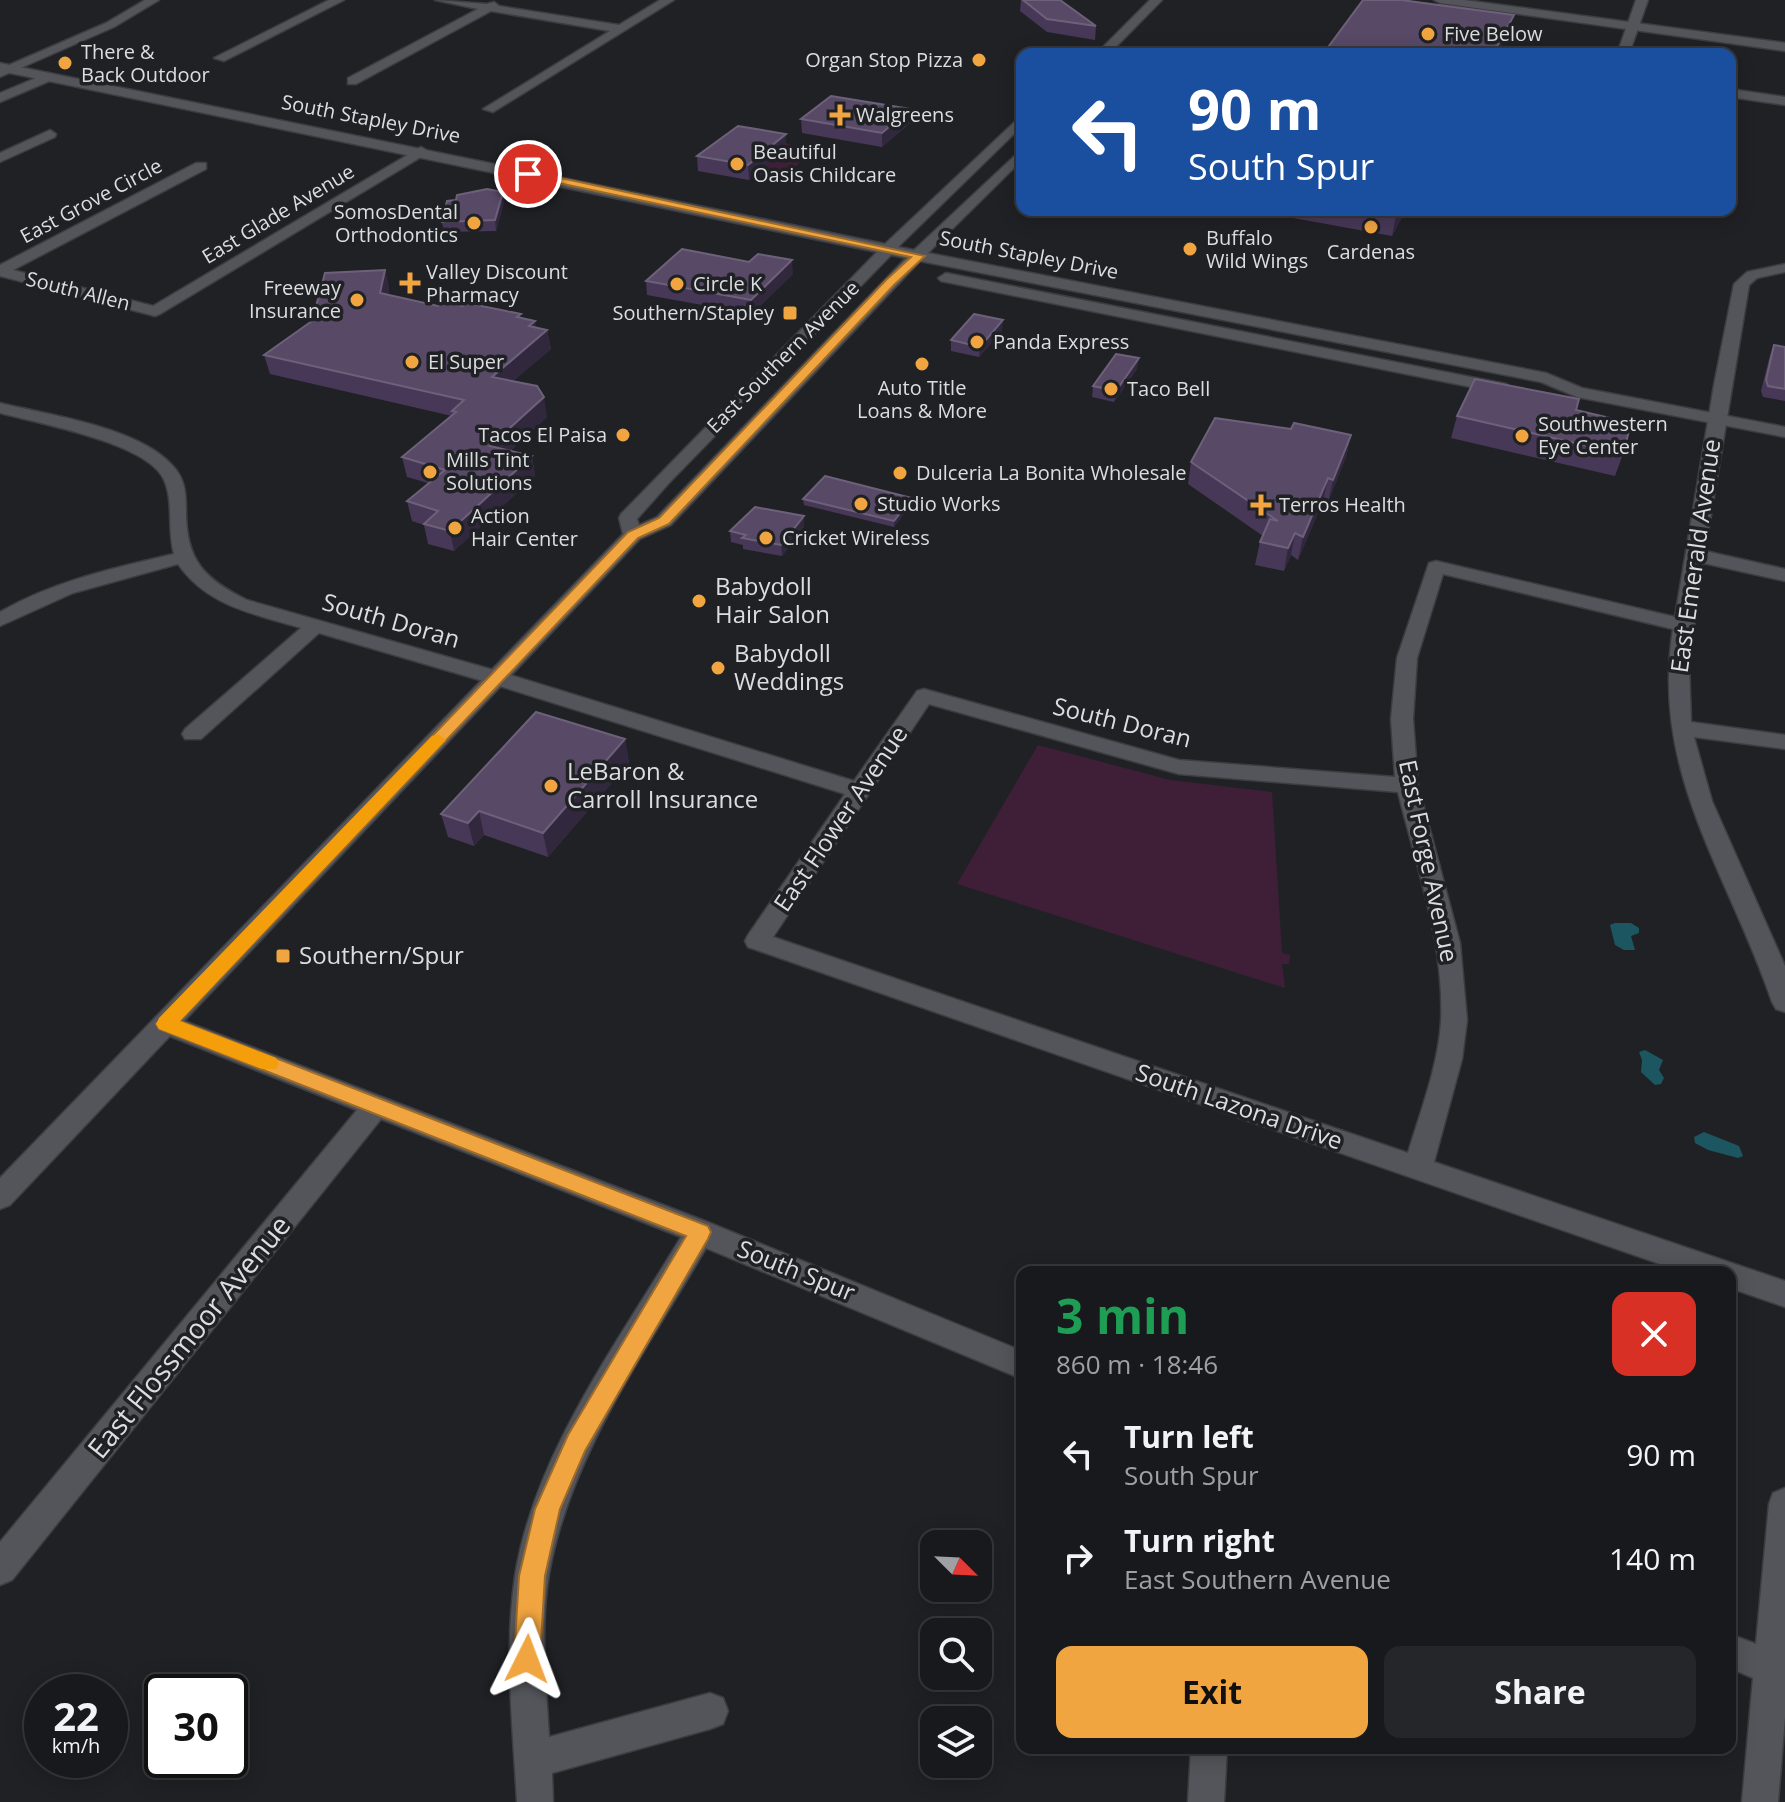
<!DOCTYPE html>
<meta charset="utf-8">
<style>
body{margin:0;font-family:"Open Sans",sans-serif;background:#252629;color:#f1f3f6;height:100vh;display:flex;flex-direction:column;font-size:30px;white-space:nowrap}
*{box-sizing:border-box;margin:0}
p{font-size:26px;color:#9fa0a3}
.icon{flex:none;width:44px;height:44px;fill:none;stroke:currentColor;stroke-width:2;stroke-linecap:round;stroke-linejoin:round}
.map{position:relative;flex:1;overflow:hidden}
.drawer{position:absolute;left:1016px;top:1266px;width:720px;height:488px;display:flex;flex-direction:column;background:#18191c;border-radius:16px;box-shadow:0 4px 20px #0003,0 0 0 2px #36383b}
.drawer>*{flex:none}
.hud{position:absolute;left:1016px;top:48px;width:720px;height:168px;border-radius:16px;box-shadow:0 4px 20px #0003,0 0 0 2px #36383b;background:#1a4fa0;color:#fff;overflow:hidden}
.needle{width:52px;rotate:114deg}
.tools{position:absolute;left:920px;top:1530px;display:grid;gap:16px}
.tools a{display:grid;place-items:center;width:72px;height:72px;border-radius:16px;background:#18191c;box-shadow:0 4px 20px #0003,0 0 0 2px #36383b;font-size:40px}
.speed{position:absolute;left:24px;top:1674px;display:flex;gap:16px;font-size:40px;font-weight:700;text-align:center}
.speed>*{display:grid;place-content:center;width:104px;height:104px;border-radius:50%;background:#18191c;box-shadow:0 4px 20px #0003,0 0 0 2px #36383b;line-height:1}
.speed small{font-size:20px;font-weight:400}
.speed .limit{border:4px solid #111;border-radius:12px;background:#fff;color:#111}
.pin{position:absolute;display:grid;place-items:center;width:68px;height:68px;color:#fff;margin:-34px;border:4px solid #fff;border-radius:50%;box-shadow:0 2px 8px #0007}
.me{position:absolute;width:88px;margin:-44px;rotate:3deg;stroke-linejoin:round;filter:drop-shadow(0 0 6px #0008)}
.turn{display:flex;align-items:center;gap:28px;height:168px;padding:0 40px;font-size:36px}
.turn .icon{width:104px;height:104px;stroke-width:2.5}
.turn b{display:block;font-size:56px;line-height:68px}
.round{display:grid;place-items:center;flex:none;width:84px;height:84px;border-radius:16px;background:#252629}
.summary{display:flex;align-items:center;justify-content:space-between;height:136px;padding:0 40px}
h1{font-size:48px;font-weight:700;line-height:60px;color:#1e9e55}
.cta{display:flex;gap:16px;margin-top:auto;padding:16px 40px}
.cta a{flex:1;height:92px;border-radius:16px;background:#f1a540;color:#111;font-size:32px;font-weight:700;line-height:92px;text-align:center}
.cta a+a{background:#252629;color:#f1f3f6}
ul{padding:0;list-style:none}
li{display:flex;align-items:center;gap:24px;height:104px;padding:0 40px}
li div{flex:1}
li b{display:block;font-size:30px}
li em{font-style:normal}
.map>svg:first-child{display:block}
.green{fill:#3f1f37}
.water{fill:#1c5661}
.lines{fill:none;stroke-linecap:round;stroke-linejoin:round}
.street-casing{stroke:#3c3d40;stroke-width:3}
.secondary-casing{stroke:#3c3d40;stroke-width:3}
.street{fill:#54555a;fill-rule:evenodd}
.secondary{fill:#54555a;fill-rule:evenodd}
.wall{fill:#483858}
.shaded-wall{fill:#31283e}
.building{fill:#584a67;stroke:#6d617a;stroke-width:2}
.route{fill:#f1a540;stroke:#9d6b2a;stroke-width:2}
.slow{fill:#f59e0b}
.poi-dot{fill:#f1a540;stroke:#202125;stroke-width:3}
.labels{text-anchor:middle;stroke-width:7;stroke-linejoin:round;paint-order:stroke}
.far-poi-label{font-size:20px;fill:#dcdddf;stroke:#202125;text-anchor:start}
.far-street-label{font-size:20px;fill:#dcdddf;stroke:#202125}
.street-label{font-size:24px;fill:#dcdddf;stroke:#202125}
.poi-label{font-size:24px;fill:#dcdddf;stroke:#202125;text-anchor:start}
.near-street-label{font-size:28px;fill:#dcdddf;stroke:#202125}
</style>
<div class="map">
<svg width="1785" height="1802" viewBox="0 0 1785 1802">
<rect width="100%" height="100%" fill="#202125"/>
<path class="green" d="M762,139L817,149L780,179L756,174L776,158Z
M1038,745L1170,780L1272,792L1282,953L1290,955L1289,964H1282L1285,988L957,884Z"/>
<path class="water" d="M1615,923H1631L1639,928V933L1631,936L1635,950H1624L1615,945L1610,925Z
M1645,1050L1663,1060L1659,1070L1664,1078L1661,1084L1655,1085L1641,1072L1642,1060L1639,1052Z
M1704,1132L1739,1146L1743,1156L1738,1158L1708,1150L1695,1143L1694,1137Z"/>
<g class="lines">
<defs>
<path id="street" d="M145,0H159L114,27L0,77V69L106,23Z
M329,0H344L224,61L214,58Z
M435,0L487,4L494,2L499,6L619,25L660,0H674L493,112L483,109L610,31L491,11L356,84H348V78L478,9Z
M1636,0H1648L1629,54H1617Z
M48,73L54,77L52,80L0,102V93Z
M1730,89L1785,97V105L1730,97Z
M50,130L56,134L55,137L0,162V153Z
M421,147L428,151L426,154L160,314L155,316L0,276V265L196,163H206V169L13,270L153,306Z
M1785,264V272L1757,278L1749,285L1705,551L1785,569V581L1703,563L1689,663L1691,722L1785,735V749L1694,737L1712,801L1785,966V1012L1776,1009L1772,1002C1728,872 1650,773 1673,629L1443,574L1417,658L1413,719L1418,785L1460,943L1467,1020L1462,1059L1434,1162L1785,1281V1307L1730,1288V1272H1683L748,947L745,941L748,935L845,794L490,683L319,633L201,739H185L182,734L185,729L301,628C254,614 207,606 178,564L73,593L0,626V612C54,581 114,568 174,554C167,530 174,502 164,480C149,443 37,423 0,413V403C48,415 138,427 172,465C185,478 186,493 186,511C186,560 204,579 247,600L504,673L854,781L917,691L924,689L1179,760L1395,777L1391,719L1397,658L1429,563L1436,561L1675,617L1714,385L1734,284L1747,272ZM929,704L1179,774L1398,792C1416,866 1445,944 1441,1022C1438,1066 1421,1110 1408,1153L773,937Z
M166,1014L710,1223L1022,1351V1379L706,1248C647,1350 570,1455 549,1574C540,1627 546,1684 549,1737L710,1693L723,1698L728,1711L723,1724L710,1729L552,1773L553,1802H517C513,1728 504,1650 515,1576C534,1454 619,1341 681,1237L381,1119L12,1580L0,1585V1542L357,1110L157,1031L153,1024L157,1017Z
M1785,1488V1717L1778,1802H1742L1753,1678L1730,1668V1634L1756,1644L1769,1504L1773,1493Z
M1191,1748H1227L1224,1802H1188Z"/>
<path id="secondary" d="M1150,0H1162L1109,54H1096Z
M1434,0H1464L1785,43V51L1440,3Z
M0,63L885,244L1022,115V126L898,247L914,250L1022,149V160L928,253L1546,373L1582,388L1785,427V437L1577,397L1541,382L920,261L671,525L640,539L10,1205L0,1209V1178L623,534L619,518L621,514L877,252L0,71ZM891,255L906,258L657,517L639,525L637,519L669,483Z
M946,273L1506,384L1514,389L1506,394L941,281L938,278Z"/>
</defs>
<use href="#street" class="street-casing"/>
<use href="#secondary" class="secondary-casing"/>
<use href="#street" class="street"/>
<use href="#secondary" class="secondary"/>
</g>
<path class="wall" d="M1021,0H1060L1096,26L1095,40L1047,32L1020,11Z
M801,119L910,123L882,147L802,133Z
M786,149L749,180L698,171L697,156Z
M504,202L496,231L444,232L442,222Z
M1250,210H1406L1392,236Z
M385,270L389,288L388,295L438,306L522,318L536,328L547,330L551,349L513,381L547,417L510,451L532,456L535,476L454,551L428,544L424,525L412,521L407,501L428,483L407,477L402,457L452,416L270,374L264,355Z
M793,274L752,314L647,295L646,281Z
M1002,331L979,357L951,351V340Z
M1774,345L1785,347V401L1763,397L1761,391L1770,355Z
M1137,369L1114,402L1092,397L1093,386Z
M1576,410L1623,454L1615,476L1451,438L1457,416Z
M1291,429L1351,435L1346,457L1328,502L1323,501L1298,560L1291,555L1284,571L1255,565L1260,542L1263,536L1188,484L1191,462Z
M912,498V503L894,527L804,505L803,499Z
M804,527L782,556L743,549V545L731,542L730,531Z
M625,739L629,763L548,857L484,835L474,846L448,837L441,814Z"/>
<path class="shaded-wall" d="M1514,15L1509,32L1498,54H1493Z
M910,109V123L882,147V133Z
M786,134V149L749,180L748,165Z
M503,192L504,202L496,231L495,220Z
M1400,210H1406L1392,236L1396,216Z
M792,260L793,274L752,314L751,300Z
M385,270L389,288L385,312L380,293Z
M1003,320L1002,331L979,357L980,347Z
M535,321L538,338L547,330L551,349L496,396L492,377L529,326Z
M1139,358L1137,369L1114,402L1116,391Z
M544,397L547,417L494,465L490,446Z
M1351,435L1346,457L1328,502L1333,480Z
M532,456L535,476L454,551L450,531Z
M1328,478L1323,501L1298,560L1303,537Z
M912,498V503L894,527V521Z
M804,516V527L782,556L781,545Z
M1295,533L1291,555L1284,571L1288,548Z
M625,739L629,763L548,857L543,833Z
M479,811L484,835L474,846L468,823Z"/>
<path class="building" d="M1023,0H1060L1096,26L1047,19Z
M1363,0H1401L1514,15L1493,54H1323Z
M831,96L910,109L882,133L801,119Z
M738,126L786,134L748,165L697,156Z
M487,189L503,192L495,220L442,222L447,201L456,200L457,195Z
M1363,210H1400L1396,216Z
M682,249L749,262L758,254L792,260L751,300L646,281Z
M385,270L380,293L438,306L443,302L463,306L467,303L521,314L517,317L535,321L529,326L547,330L492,377L537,386L544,397L490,446L532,456L450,531L424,524L438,511L407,501L445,470L402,457L456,412L452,411L464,400L264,355L312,321L325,273Z
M974,314L1003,320L980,347L951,340Z
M1774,345L1785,347V389L1768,386L1766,380Z
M1116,354L1139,358L1116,391L1093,386Z
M1475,379L1579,399L1576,410L1631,423L1623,454L1457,416Z
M1215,418L1291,429L1294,423L1351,435L1333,480L1328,478L1303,537L1295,533L1288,548L1260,542L1270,519L1278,521L1191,462Z
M825,476L912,498L894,521L803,499Z
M755,507L804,516L781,545L742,538L746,535L730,531Z
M536,712L625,739L543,833L479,811L468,823L441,814Z"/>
<path class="route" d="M528,171L925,256L894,285L669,524L638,538L180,1021L708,1226L711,1232L708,1239L585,1451L560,1509L545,1576L540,1659L536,1668L527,1672L518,1668L514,1659L519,1576L535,1509L568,1435L686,1236L159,1029L156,1024L628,532L659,518L886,280L911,257L525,176L523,174Z"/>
<path class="slow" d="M438,734L446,740L443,743L180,1021L276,1058L279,1064L276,1069H262L159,1029L156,1024L159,1018L432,736Z"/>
<g class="poi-dot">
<circle cx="1428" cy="34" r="8"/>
<circle cx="979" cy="60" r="8"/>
<circle cx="65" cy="63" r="8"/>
<path d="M836 103h8v8h8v8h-8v8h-8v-8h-8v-8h8z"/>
<circle cx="737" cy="164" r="8"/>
<circle cx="474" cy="223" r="8"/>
<circle cx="1371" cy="227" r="8"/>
<circle cx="1190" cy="249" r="8"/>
<path d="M406 271h8v8h8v8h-8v8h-8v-8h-8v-8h8z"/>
<circle cx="677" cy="284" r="8"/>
<circle cx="357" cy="300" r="8"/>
<rect x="782" y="305" width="16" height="16" rx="4"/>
<circle cx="977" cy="342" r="8"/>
<circle cx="412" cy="362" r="8"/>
<circle cx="922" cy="364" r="8"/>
<circle cx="1111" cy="389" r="8"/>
<circle cx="623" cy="435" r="8"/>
<circle cx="1522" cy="436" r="8"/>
<circle cx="430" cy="472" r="8"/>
<circle cx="900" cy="473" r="8"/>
<circle cx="861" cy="504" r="8"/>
<path d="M1257 493h8v8h8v8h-8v8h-8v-8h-8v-8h8z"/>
<circle cx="455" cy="528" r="8"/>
<circle cx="766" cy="538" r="8"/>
<circle cx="699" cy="601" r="8"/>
<circle cx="718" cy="668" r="8"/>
<circle cx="551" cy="786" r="8"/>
<rect x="275" y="948" width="16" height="16" rx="4"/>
</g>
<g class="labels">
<g class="far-poi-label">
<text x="1444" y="41">Five Below</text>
<text x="81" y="59">There &amp;<tspan x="81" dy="23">Back Outdoor</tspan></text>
<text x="963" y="67" text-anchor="end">Organ Stop Pizza</text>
<text x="856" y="122">Walgreens</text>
<text x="753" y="159">Beautiful<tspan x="753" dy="23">Oasis Childcare</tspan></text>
<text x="458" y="219" text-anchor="end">SomosDental<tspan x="458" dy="23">Orthodontics</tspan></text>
<text x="1206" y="245">Buffalo<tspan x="1206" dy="23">Wild Wings</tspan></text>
<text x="1371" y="259" text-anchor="middle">Cardenas</text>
<text x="426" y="279">Valley Discount<tspan x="426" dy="23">Pharmacy</tspan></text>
<text x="693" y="291">Circle K</text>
<text x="341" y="295" text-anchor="end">Freeway<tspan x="341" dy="23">Insurance</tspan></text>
<text x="774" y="320" text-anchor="end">Southern/Stapley</text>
<text x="993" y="349">Panda Express</text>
<text x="428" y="369">El Super</text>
<text x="922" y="395" text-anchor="middle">Auto Title<tspan x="922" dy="23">Loans &amp; More</tspan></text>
<text x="1127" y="396">Taco Bell</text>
<text x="1538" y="431">Southwestern<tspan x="1538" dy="23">Eye Center</tspan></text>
<text x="607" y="442" text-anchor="end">Tacos El Paisa</text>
<text x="446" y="467">Mills Tint<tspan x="446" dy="23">Solutions</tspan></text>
<text x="916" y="480">Dulceria La Bonita Wholesale</text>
<text x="877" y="511">Studio Works</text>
<text x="1279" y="512">Terros Health</text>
<text x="471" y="523">Action<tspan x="471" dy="23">Hair Center</tspan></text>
<text x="782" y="545">Cricket Wireless</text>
</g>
<g class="far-street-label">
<text transform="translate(371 119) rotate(11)" y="7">South Stapley Drive</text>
<text transform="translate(91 201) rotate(-28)" y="7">East Grove Circle</text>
<text transform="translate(278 214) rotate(-31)" y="7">East Glade Avenue</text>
<text transform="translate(1029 255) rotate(11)" y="7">South Stapley Drive</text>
<text transform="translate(78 291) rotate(14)" y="7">South Allen</text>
<text transform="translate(783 357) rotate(-45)" y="7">East Southern Avenue</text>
</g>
<g class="street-label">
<text transform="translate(1696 556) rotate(-82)" y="8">East Emerald Avenue</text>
<text transform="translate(391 621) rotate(16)" y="8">South Doran</text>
<text transform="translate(1122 723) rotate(14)" y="8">South Doran</text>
<text transform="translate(841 819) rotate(-56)" y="8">East Flower Avenue</text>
<text transform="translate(1428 861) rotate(78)" y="8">East Forge Avenue</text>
<text transform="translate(1239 1107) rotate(19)" y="8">South Lazona Drive</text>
<text transform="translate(796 1271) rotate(22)" y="8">South Spur</text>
</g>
<g class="poi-label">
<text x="715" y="595">Babydoll<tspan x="715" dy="28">Hair Salon</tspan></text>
<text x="734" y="662">Babydoll<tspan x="734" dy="28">Weddings</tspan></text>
<text x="567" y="780">LeBaron &amp;<tspan x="567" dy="28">Carroll Insurance</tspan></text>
<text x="299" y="964">Southern/Spur</text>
</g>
<g class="near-street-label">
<text transform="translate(189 1337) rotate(-51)" y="10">East Flossmoor Avenue</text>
</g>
</g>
</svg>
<div class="tools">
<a><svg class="needle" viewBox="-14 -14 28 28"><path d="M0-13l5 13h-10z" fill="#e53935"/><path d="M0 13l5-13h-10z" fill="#9fa0a3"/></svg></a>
<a><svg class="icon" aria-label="search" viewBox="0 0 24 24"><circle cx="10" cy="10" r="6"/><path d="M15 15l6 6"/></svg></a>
<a><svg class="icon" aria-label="layers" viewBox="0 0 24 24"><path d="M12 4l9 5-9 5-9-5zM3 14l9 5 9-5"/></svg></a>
</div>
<div class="speed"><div>22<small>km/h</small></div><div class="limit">30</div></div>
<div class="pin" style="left:528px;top:174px;background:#d93025"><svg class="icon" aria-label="arrive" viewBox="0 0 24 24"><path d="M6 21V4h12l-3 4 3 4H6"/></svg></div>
<svg class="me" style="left:527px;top:1659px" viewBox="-20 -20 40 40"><path d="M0-17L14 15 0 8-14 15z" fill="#f1a540" stroke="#fff" stroke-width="4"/></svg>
<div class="hud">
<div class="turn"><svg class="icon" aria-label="left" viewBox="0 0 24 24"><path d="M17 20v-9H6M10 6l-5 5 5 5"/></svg><div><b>90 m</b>South Spur</div></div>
</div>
<section class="drawer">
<div class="summary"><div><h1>3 min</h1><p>860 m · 18:46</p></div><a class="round" style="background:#d93025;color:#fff"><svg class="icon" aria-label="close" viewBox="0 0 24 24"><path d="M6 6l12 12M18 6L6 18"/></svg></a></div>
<ul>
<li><svg class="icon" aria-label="left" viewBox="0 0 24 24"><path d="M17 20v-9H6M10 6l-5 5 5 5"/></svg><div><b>Turn left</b><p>South Spur</p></div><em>90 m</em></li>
<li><svg class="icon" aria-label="right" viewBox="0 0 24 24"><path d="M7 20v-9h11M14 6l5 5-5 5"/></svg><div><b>Turn right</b><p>East Southern Avenue</p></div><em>140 m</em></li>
</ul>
<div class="cta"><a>Exit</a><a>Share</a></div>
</section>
</div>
